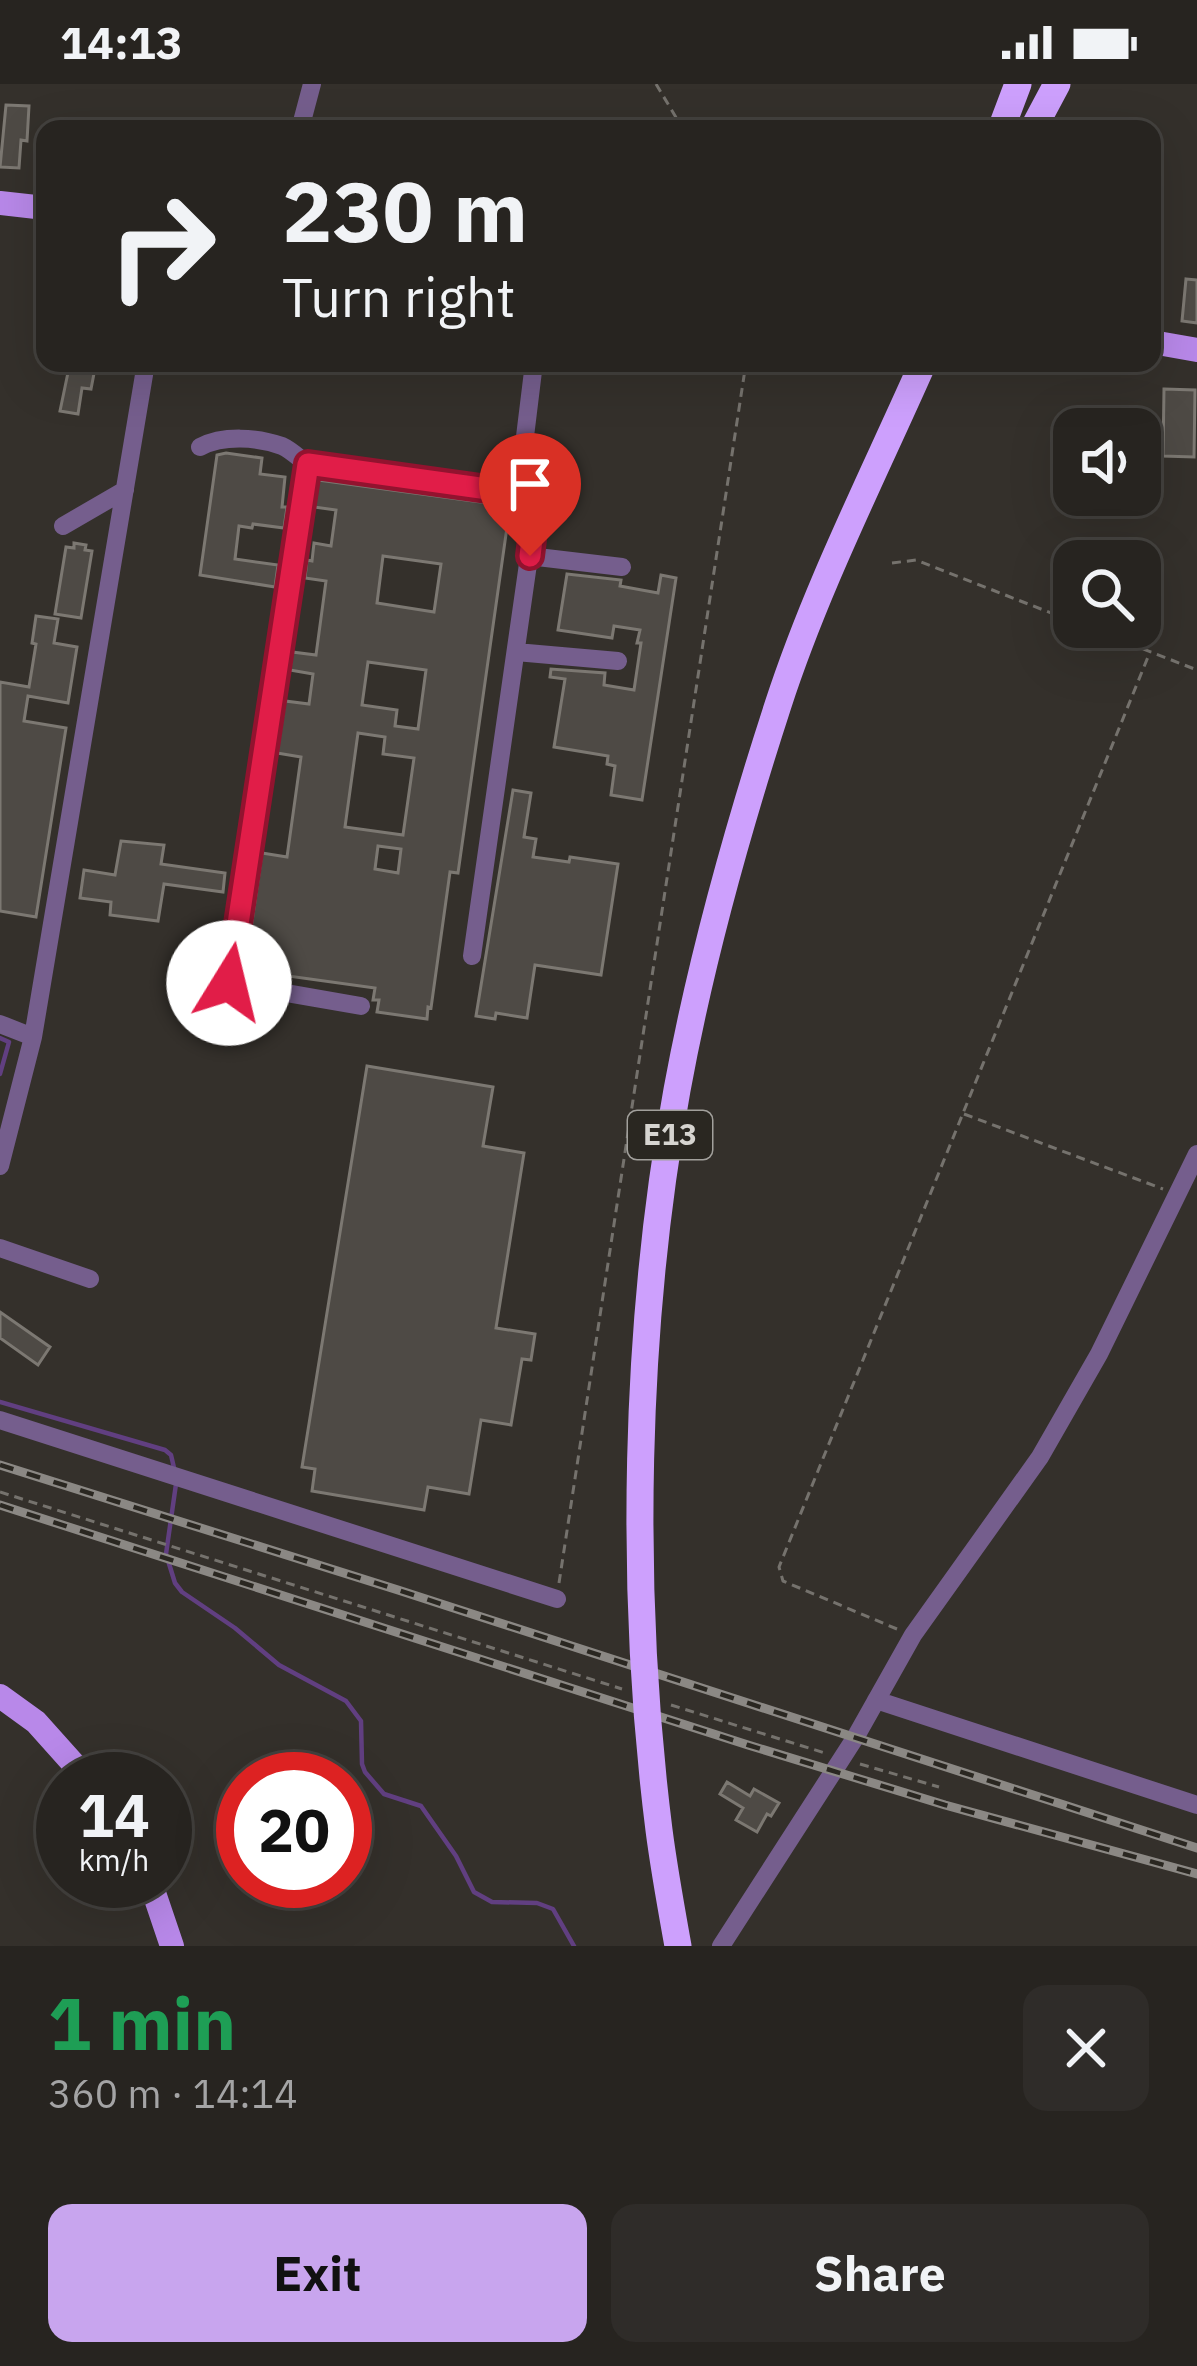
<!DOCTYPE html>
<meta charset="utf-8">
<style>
body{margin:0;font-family:"IBM Plex Sans",sans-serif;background:#2f2c29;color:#f1f3f6;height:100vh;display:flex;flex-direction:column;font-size:45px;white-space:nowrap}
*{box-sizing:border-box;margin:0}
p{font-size:39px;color:#a4a4a5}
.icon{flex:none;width:66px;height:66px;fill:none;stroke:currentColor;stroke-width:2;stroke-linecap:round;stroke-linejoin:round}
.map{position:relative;height:1862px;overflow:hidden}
.sheet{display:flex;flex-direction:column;background:#272420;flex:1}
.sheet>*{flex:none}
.banner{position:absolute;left:36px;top:36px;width:1125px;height:252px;border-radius:24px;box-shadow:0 12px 48px #0002,0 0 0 3px #43413e;background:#272420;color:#f1f3f6;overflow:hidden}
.controls{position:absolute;left:1053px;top:324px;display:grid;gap:24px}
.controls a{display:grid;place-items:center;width:108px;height:108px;border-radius:24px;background:#272420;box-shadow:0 12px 48px #0002,0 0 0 3px #43413e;font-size:60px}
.speed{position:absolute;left:36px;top:1668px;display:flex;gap:24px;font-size:60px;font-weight:700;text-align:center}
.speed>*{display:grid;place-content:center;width:156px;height:156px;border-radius:50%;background:#272420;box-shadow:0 12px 48px #0002,0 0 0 3px #43413e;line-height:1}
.speed small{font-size:30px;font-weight:400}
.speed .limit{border:18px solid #d22;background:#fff;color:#111}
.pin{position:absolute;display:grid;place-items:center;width:102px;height:102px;color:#fff;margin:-123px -51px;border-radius:50% 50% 50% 0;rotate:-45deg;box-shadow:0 0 12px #0007}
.pin .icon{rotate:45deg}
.me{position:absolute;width:132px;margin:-66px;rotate:9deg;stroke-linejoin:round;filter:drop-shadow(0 0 9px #0008)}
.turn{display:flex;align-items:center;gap:42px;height:252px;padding:0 48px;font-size:54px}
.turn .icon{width:156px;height:156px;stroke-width:2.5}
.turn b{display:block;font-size:84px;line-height:102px}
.round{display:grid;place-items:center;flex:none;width:126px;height:126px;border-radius:24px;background:#2f2c29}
.headline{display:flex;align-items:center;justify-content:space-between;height:204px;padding:0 48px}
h1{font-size:72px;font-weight:800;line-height:90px;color:#1e9e55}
.primary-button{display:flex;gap:24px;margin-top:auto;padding:24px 48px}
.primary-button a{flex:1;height:138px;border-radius:24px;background:#c8a5ee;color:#111;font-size:48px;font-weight:800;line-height:138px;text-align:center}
.primary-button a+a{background:#2f2c29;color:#f1f3f6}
.status{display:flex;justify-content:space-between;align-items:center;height:84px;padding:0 60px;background:#272420;direction:ltr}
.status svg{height:33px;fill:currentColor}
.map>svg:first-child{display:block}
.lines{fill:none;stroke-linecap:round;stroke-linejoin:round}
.stream{stroke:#613f81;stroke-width:4.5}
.building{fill:#4e4a45;stroke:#7c7872;stroke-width:3;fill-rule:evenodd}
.path{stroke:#75726d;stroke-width:3;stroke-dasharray:9 6;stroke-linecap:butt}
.minor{stroke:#755e8d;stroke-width:18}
.major{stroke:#b888e9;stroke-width:24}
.highway{stroke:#cda0fd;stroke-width:27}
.rail-casing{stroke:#8b8884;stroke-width:9}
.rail{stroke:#2a2721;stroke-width:4.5;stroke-dasharray:14;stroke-linecap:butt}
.highway-bridge{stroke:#cda0fd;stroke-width:27}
.route-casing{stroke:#92132f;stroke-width:30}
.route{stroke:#e11d48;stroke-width:21}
.labels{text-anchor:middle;stroke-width:9;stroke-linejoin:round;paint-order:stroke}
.shield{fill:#2a2721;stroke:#a2a09c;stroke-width:3}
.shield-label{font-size:30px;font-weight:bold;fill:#d6d4d0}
</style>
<div class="status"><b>14:13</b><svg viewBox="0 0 49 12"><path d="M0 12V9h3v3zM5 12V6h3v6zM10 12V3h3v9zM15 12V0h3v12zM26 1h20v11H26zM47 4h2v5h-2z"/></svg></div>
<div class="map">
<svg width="1197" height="1862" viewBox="0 0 1197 1862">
<rect width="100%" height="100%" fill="#34302b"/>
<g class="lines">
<path class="stream" d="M0,954L9,958L0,990
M0,1318L165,1366L171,1371L175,1388
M176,1400L166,1470L175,1499L182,1508L235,1544L279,1581L346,1617L361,1637L362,1680L365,1688L384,1710L421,1722L456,1772L474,1808L492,1818L537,1819L553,1825L574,1862"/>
</g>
<path class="building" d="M6,21L29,22L27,57L21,56L19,84L0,83Z
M1186,195L1197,196V239L1182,237Z
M70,279H96L91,305L82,304L78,330L60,327Z
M1164,305L1195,306L1194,373L1163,372Z
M226,369L262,374L260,390L285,393L282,423H287L284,444L253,440L252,444L239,442L235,475L278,481L275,503L200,491L217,371Z
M318,396L510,422L458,789L450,788L431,924L428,923L427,935L377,928L379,916H373L375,904L245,886L262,769L287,773L301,673L277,669L285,617L309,620L313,590L290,586L292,568L316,571L326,497L305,494L307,476L312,477L314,459L331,462L336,426L314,423ZM383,472L441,480L434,528L377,519ZM368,578L426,586L418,645L395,642L397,626L362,621ZM358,649L385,653L383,670L414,674L403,751L345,743ZM378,762L401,765L398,789L375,785Z
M74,459L86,461L85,466L92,467L81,534L55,530L66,463L74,464Z
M567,490L621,496L620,502L658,509L661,491L676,494L642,716L611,711L615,682L607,680L608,672L554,663L565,595L550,593L551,585L605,589L604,601L634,606L641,559H637L640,546L614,542L612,554L558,546Z
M36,532L58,535L54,559L77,563L68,619L28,612L24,637L66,644L36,833L0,827V598L29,603L36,560L32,559Z
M513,706L531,709L524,753L536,755L533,773L569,778L570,773L618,780L601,891L535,881L527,934L496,929L495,935L476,932Z
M121,757L164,761L161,780L225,789L223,808L164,800L158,837L110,831L111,818L80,814L84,786L115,791Z
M198,864L213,866L207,904L193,902Z
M367,982L493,1003L483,1062L524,1069L496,1244L535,1250L531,1276L522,1275L511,1341L481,1336L469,1410L428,1403L424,1426L312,1407L315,1385L302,1383Z
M0,1228L50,1263L38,1281L0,1254Z
M727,1698L750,1712L754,1705L779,1719L771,1732L767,1730L757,1748L736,1736L743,1724L720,1710Z"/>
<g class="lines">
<path class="path" d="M656,0L683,45
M892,479L916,476L1074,538
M1087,543L1197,586
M964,1030L1163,1105
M0,1408L622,1605
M559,1499L746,279
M897,1545L783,1497L779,1483L1150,568
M671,1621L828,1670
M860,1680L939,1703"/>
<path class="minor" d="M300,45L312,0
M200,363C223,351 257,353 282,362C291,366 299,374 307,380
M63,442L125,406
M529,472L622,483
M516,568L618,577
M472,872L535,431L522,377L534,279
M361,922L229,899L307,380L530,411
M0,940L33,953
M0,1082L33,953L146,279
M0,1164L90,1195
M0,1336L557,1515
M876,1616L1197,1721
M721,1862L855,1654L913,1551L1040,1373L1099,1270L1197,1070"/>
<path class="major" d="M0,119L45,124
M1152,258L1197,266
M0,1612L36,1638L87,1695
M150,1797L172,1862"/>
<path class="highway" d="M1001,45L1018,0
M1033,45L1057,0"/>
<defs>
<path id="rail" d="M0,1381L398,1506L1197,1764
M0,1421L748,1661L945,1721L1197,1790"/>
</defs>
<use href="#rail" class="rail-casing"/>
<use href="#rail" class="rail"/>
<path class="highway-bridge" d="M678,1862C671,1823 664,1785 659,1746C629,1508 634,1242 677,1006C701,875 737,747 778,621C816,504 873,392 923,279"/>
</g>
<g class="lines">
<defs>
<path id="route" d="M229,899L308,380L530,411L535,430L530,472"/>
</defs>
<use href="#route" class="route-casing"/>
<use href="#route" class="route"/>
</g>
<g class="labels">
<rect class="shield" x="628" y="1027" width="84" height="48" rx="9"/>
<g class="shield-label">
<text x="670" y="1061">E13</text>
</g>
</g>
</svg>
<div class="controls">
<a><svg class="icon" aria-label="sound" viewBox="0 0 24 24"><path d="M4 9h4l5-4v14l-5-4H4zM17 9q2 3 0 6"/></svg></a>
<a><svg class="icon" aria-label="search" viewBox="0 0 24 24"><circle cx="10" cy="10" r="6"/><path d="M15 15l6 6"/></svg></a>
</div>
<div class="speed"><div>14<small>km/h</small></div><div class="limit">20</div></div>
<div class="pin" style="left:530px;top:472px;background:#d93025"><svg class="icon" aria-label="arrive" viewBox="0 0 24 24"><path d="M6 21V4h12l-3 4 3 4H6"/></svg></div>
<svg class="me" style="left:229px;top:899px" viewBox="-20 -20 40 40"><circle r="19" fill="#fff"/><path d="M0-13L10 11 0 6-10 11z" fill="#e11d48"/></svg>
<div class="banner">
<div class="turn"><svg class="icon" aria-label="right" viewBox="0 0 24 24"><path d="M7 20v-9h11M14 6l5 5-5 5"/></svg><div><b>230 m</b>Turn right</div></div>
</div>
</div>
<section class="sheet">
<div class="headline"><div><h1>1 min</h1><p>360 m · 14:14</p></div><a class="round"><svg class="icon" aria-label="close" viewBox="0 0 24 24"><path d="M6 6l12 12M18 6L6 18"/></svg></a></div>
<div class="primary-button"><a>Exit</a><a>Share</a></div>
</section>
